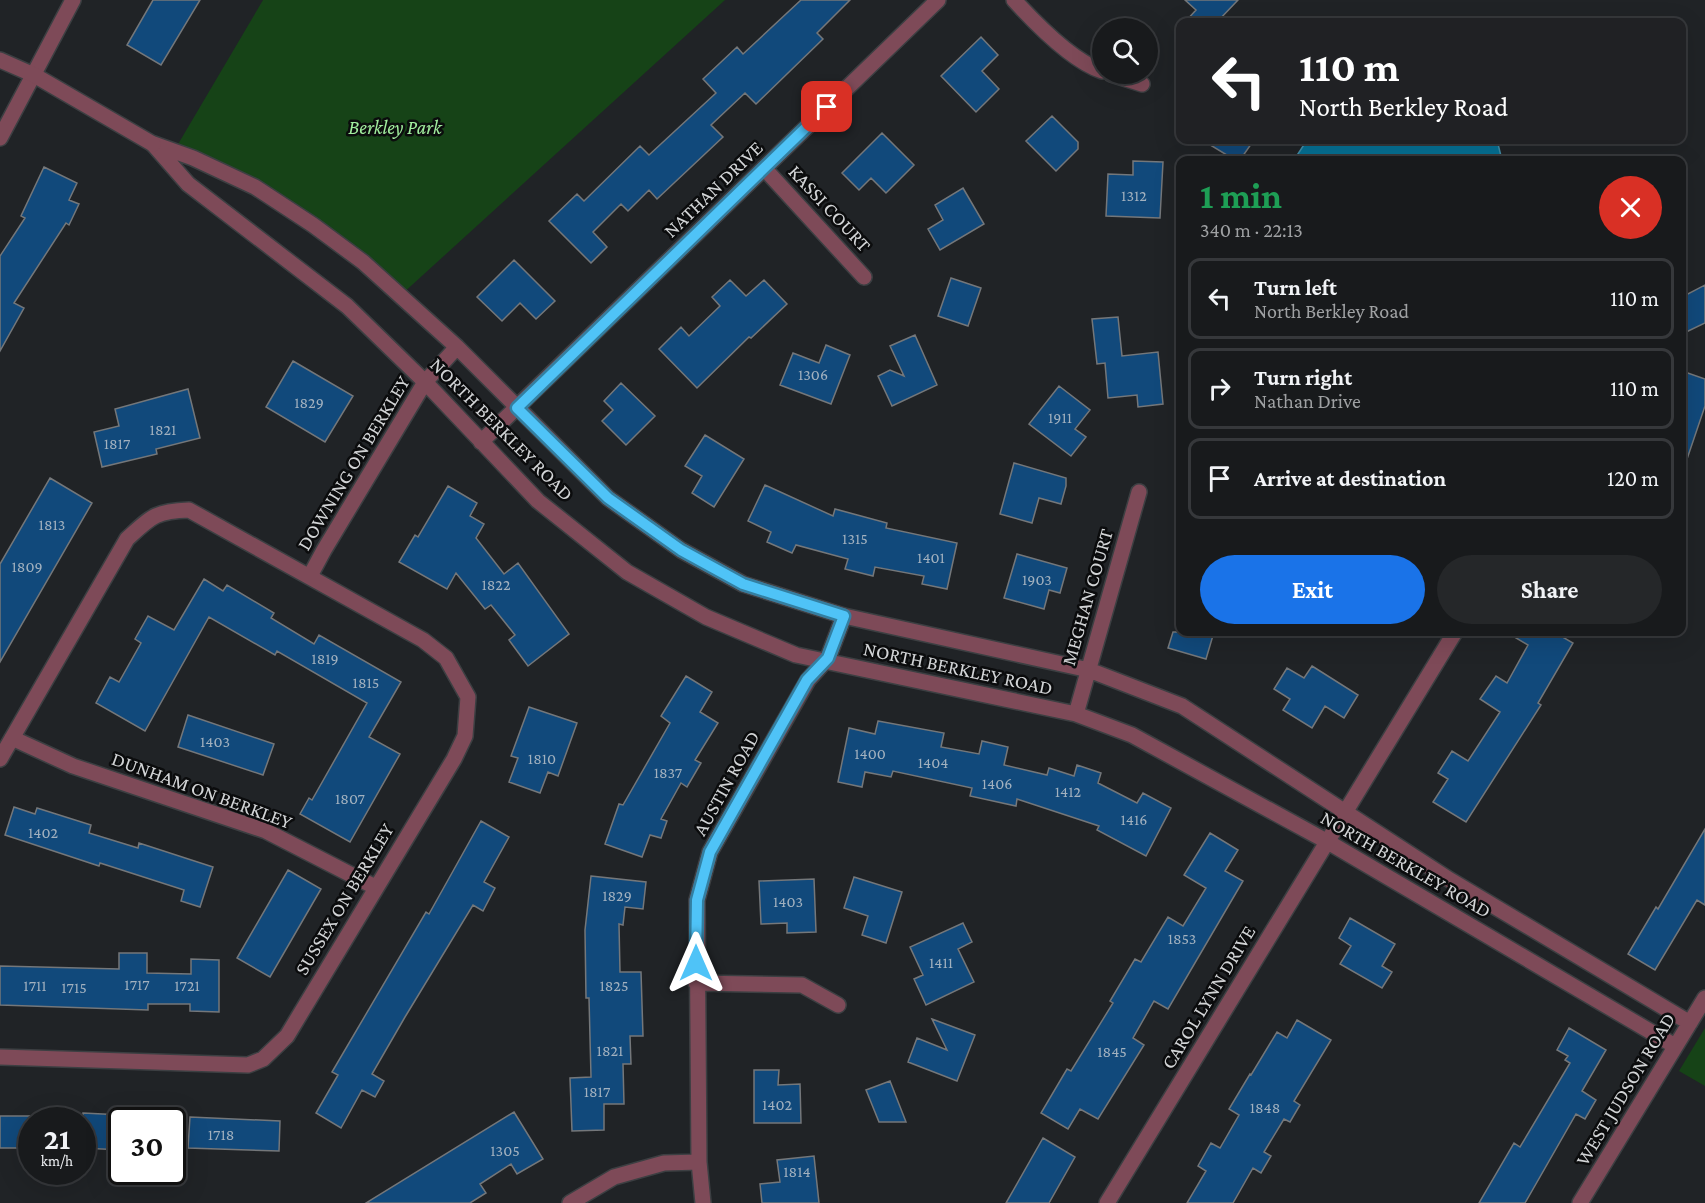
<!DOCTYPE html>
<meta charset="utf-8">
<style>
body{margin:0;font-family:"Crimson Pro",serif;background:#252729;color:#f1f3f6;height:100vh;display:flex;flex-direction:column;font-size:22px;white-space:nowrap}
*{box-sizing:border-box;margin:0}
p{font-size:20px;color:#9fa1a3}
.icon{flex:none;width:33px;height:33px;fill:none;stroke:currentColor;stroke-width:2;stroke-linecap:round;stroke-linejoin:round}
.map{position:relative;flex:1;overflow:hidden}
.panel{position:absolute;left:1176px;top:156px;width:510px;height:480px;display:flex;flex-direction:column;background:#181a1c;border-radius:12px;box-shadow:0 6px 24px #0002,0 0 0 2px #36383b}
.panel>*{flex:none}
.banner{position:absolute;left:1176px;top:18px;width:510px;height:126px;border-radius:12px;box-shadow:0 6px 24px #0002,0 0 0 2px #36383b;background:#202124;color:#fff;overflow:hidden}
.fabs{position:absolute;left:1092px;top:18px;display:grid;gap:12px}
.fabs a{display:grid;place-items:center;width:66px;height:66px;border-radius:50%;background:#181a1c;box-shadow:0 6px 24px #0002,0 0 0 2px #36383b;font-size:30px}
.speed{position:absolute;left:18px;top:1107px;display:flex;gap:12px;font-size:30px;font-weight:700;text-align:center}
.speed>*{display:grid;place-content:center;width:78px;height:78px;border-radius:50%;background:#181a1c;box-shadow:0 6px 24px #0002,0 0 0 2px #36383b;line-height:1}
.speed small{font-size:15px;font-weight:400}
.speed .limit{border:3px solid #111;border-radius:9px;background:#fff;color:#111}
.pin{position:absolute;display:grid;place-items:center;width:51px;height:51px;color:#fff;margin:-26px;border-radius:12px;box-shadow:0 3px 9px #0006}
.me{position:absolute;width:66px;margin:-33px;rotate:0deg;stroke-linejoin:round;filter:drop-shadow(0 0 4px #0008)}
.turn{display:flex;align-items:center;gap:21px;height:126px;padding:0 24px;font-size:27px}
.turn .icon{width:78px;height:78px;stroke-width:2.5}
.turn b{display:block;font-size:42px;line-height:51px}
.round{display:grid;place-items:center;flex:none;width:63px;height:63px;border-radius:32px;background:#252729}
.overview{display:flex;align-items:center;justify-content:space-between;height:102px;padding:0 24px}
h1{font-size:36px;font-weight:700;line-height:45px;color:#1e9e55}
.cta{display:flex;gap:12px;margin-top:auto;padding:12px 24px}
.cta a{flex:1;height:69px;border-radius:36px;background:#1a73e8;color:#fff;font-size:24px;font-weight:700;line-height:69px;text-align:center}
.cta a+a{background:#252729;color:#f1f3f6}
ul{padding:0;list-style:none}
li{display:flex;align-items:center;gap:18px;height:81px;margin:0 12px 9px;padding:0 12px;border:3px solid #36383b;border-radius:12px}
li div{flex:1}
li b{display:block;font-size:22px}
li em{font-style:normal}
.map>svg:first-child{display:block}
.green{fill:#164317}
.water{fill:#067296;stroke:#438fa9;stroke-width:1.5}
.building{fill:#11497b;stroke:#74777a;stroke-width:1.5}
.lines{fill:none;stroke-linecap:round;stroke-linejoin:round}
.minor-casing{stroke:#3c3f42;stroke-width:18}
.tertiary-casing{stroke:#3c3f42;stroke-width:18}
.minor{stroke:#7e4a58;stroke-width:15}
.tertiary{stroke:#7e4a58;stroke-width:15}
.route-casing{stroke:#337fa1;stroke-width:15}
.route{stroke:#4fc3f7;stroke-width:10}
.labels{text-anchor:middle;stroke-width:5;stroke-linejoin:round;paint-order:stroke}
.number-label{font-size:16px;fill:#a2b1bf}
.park-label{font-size:20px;font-style:italic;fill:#a1ed9e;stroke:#0b0c0d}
.street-label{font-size:20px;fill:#d2d4d6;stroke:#0b0c0d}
</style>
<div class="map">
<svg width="1705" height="1203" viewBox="0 0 1705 1203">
<rect width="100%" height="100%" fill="#202326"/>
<path class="green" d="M263,0H725L401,295L313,225L174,151Z
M1705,1028V1086L1679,1071Z"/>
<path class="water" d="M1307,140H1497L1502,160H1294Z"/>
<path class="building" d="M153,0H200L161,65L127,45Z
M801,0H850L817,33L823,39L756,104L745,93L711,125L723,137L657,199L649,190L628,211L621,204L593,232L607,247L591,263L549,221L577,194L584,201L640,146L649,155L716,93L703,79L737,47L743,54Z
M1185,0H1238L1217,22H1185L1196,10Z
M981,37L998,55L982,71L999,89L976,112L941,76Z
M1052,116L1078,142V149L1056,171L1026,141Z
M882,133L914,165L886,193L871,178L859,190L842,173Z
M1202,140H1254L1240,160H1235Z
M1133,161L1163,162L1160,218L1106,216L1108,174L1133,175Z
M44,167L77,183L69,200L79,204L69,225L66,223L14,303L24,308L0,351V256L25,218L21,216Z
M963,188L984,224L940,250L928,229L943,220L935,205Z
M514,260L555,301L536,319L520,303L502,321L477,297Z
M951,278L981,288L968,326L938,316Z
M730,280L746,296L764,280L787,304L751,338L749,337L697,388L659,349L681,327L689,336L720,306L712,297Z
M1705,285V323L1682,334V297Z
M1118,317L1122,356L1158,352L1163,404L1138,407L1137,395L1108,398L1105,363L1097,364L1092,319Z
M915,335L937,385L892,406L878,376L890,370L904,376L890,346Z
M826,345L850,355L831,404L780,385L793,353L819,363Z
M293,361L353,396L325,442L266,407Z
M1682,371L1705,379V406L1685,465H1682Z
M621,383L655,416L626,445L602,421L613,410L604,401Z
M1059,386L1090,410L1075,429L1086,437L1071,456L1029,424Z
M188,389L200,438L156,449L157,454L102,467L94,432L119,426L115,409Z
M705,435L744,459L714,507L692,493L702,476L685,466Z
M1014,463L1066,478V486L1061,504L1039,498L1032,523L1000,514Z
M50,478L92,503L0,662V564Z
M765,485L833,516L835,509L887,523L886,528L957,543L947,589L922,584L924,576L875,567L873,576L845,569L848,559L796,545L792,553L767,542L771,532L748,521Z
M448,486L477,503L470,516L484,524L476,538L504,574L518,563L569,634L528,666L509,640L515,635L491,605L485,609L456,573L447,589L399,562L415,535L418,537Z
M1017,554L1067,568L1060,593L1049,590L1044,609L1004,598Z
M204,579L223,591L227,585L274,613L271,618L314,644L319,635L401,682L369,737L400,754L350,842L300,814L309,798L312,800L367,703L277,651L275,655L209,617L145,731L96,703L110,677L119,682L141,643L135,639L148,616L174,630Z
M1173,632H1214L1206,659L1168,648Z
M1506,632H1554L1573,643L1538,703L1541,705L1466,822L1433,802L1448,779L1438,773L1452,751L1468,761L1500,712L1480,699L1496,676L1507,683L1528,645Z
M1312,666L1358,695L1344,718L1325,706L1312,728L1283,710L1290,699L1274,689L1287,668L1304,678Z
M686,676L712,692L700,712L718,723L695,760L701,763L687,787L681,783L661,819L667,821L661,838L650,835L642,857L605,844L619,804L623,805L670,723L661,716Z
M529,707L577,723L558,776L548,772L540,793L509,782L518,758L511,756Z
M188,715L274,744L263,775L178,747Z
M878,721L944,733L941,747L979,754L982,741L1008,747L1004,765L1047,775L1049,768L1074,776L1077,765L1101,773L1098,783L1137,803L1143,793L1171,808L1146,856L1097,830L1099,826L1017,799L1016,806L970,796L972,788L893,771L891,777L865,772L862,787L838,782L849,728L875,734Z
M14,807L35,814L37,808L91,825L89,833L138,848L139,843L213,867L200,907L181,901L184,890L100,863L99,866L5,835Z
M481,821L509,837L484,882L495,888L483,911L473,905L405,1017L372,1074L384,1081L375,1097L362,1090L341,1128L316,1113L338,1075L332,1072L426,912L429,914Z
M1705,829V905L1697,900L1655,970L1628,954L1656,907L1658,909Z
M1210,833L1238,850L1225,871L1243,881L1168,1009L1154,1001L1133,1038L1144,1045L1098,1119L1080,1109L1068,1129L1041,1113L1067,1069L1071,1071L1113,1003L1110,1001L1135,959L1141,962L1168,917L1183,926L1206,888L1184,875Z
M288,870L321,889L270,977L237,958Z
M591,876L646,882L643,909L625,907L623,925L619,924L620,972H641L643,1036H630L631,1064H623L624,1104H604V1130L572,1131L570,1078L591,1077L589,998H586L585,930Z
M854,877L902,892L886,943L862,935L868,916L844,908Z
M814,879L816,932L787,933V923L761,924L759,881Z
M1350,918L1395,944L1382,966L1392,972L1382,988L1340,964L1351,946L1339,938Z
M963,923L972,942L958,949L974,982L926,1005L914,979L923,975L910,947Z
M119,953H147V973L191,974V959L219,960V1012L190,1011V1004H148V1010L0,1005V966L119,969Z
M932,1019L975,1035L957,1081L908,1062L917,1038L947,1050Z
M1297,1020L1331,1040L1294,1101L1300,1105L1290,1122L1284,1119L1264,1152L1271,1156L1261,1173L1253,1168L1233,1203H1187L1206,1171L1198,1166L1211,1143L1220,1148L1239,1115L1229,1109L1250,1074L1251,1075L1277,1032L1287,1038Z
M1569,1028L1606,1050L1582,1091L1596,1100L1585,1119L1576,1114L1525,1203H1479L1514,1143L1520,1147L1570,1063L1565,1060L1568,1056L1557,1050Z
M754,1070H779L778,1085L800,1084L801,1123H754Z
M890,1081L906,1122H879L866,1090Z
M514,1112L543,1159L517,1174L511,1164L480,1184L486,1193L470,1203H366Z
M83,1113L122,1115V1150L82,1148Z
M0,1116H31L30,1148H0Z
M190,1117L280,1121L279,1151L188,1148Z
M1043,1138L1075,1157L1049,1203H1006Z
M814,1156L819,1203H762L760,1184L780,1182L777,1160Z"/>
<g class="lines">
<defs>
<path id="minor" d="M1014,0C1036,24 1072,61 1102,71
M1111,74L1142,84
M0,138L73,0
M153,144L188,184L347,306L425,382L538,501L627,572L706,617L796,655L1076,714L1132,735L1328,842L1675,1046
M154,144L193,158L255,187L313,225L363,262L457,347L608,498L681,550L743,584L844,616L1089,670L1182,706L1450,880L1690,1023
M764,168L864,277
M481,442L938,0
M310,576L324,550L425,382L457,347
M1076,714L1139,492
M12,738L73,766L266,831L375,887
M0,759L127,539C151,517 155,511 189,510L423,640L446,658L468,697L465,736L454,759L287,1036L263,1059L248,1065L0,1057
M696,983L802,985L838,1005
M570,1203L614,1177L664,1163L699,1162
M703,1203L699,1162L697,900L710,852L808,680L828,658L844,616
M1107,1203L1455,632
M1580,1203L1705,998"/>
<path id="tertiary" d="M0,60L34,75L153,144"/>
</defs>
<use href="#minor" class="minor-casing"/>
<use href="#tertiary" class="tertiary-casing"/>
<use href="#minor" class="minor"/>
<use href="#tertiary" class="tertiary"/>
</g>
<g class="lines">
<defs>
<path id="route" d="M696,963L697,900L710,852L807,680L828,658L844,616L743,584L681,550L608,498L517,408L827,107"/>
</defs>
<use href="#route" class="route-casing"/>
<use href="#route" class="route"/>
</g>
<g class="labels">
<g class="number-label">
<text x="1134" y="201">1312</text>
<text x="813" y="380">1306</text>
<text x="309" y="408">1829</text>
<text x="1060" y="423">1911</text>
<text x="163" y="435">1821</text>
<text x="117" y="449">1817</text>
<text x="52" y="530">1813</text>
<text x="855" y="544">1315</text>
<text x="931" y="563">1401</text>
<text x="27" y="572">1809</text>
<text x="1037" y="585">1903</text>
<text x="496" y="590">1822</text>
<text x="325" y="664">1819</text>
<text x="366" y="688">1815</text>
<text x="215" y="747">1403</text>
<text x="870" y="759">1400</text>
<text x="542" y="764">1810</text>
<text x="933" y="768">1404</text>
<text x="668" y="778">1837</text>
<text x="997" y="789">1406</text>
<text x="1068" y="797">1412</text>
<text x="350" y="804">1807</text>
<text x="1134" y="825">1416</text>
<text x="43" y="838">1402</text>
<text x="617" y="901">1829</text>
<text x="788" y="907">1403</text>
<text x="1182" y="944">1853</text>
<text x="941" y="968">1411</text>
<text x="137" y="990">1717</text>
<text x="35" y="991">1711</text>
<text x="187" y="991">1721</text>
<text x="614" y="991">1825</text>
<text x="74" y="993">1715</text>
<text x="610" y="1056">1821</text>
<text x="1112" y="1057">1845</text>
<text x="597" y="1097">1817</text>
<text x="777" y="1110">1402</text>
<text x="1265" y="1113">1848</text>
<text x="221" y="1140">1718</text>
<text x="505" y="1156">1305</text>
<text x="797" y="1177">1814</text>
</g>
<g class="park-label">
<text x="395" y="134">Berkley Park</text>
</g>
<g class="street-label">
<text transform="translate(713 189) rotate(-44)" y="7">NATHAN DRIVE</text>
<text transform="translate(830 208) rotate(47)" y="7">KASSI COURT</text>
<text transform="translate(502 429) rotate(45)" y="7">NORTH BERKLEY ROAD</text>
<text transform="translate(353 463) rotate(-59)" y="7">DOWNING ON BERKLEY</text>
<text transform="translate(1087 597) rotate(-74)" y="7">MEGHAN COURT</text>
<text transform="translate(958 668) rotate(12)" y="7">NORTH BERKLEY ROAD</text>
<text transform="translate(726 783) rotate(-61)" y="7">AUSTIN ROAD</text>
<text transform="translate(202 790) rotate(20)" y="7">DUNHAM ON BERKLEY</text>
<text transform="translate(1406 864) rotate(30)" y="7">NORTH BERKLEY ROAD</text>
<text transform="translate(344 899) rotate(-59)" y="7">SUSSEX ON BERKLEY</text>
<text transform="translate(1208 997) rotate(-59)" y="7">CAROL LYNN DRIVE</text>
<text transform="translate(1625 1089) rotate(-59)" y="7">WEST JUDSON ROAD</text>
</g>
</g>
</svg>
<div class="fabs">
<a><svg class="icon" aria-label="search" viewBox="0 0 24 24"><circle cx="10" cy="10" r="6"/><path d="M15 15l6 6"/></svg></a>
</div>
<div class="speed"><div>21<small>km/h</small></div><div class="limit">30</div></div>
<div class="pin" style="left:827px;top:107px;background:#d93025"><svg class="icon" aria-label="arrive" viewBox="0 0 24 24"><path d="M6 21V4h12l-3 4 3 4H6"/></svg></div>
<svg class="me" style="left:696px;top:963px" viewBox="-20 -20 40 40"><path d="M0-17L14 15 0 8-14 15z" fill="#4fc3f7" stroke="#fff" stroke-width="4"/></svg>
<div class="banner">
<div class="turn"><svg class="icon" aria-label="left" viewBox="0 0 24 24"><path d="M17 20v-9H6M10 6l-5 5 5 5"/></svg><div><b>110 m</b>North Berkley Road</div></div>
</div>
<section class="panel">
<div class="overview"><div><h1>1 min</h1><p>340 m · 22:13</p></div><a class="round" style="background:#d93025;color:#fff"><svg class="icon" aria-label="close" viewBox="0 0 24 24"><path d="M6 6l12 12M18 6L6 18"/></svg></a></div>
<ul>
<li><svg class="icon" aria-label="left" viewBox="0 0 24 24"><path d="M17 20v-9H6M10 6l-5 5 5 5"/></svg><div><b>Turn left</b><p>North Berkley Road</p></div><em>110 m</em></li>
<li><svg class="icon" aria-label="right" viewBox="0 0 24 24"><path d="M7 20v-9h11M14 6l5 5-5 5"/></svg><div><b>Turn right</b><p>Nathan Drive</p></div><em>110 m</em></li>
<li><svg class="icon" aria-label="arrive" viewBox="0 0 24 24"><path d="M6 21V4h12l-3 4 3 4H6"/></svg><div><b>Arrive at destination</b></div><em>120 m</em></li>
</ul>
<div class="cta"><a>Exit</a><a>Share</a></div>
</section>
</div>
